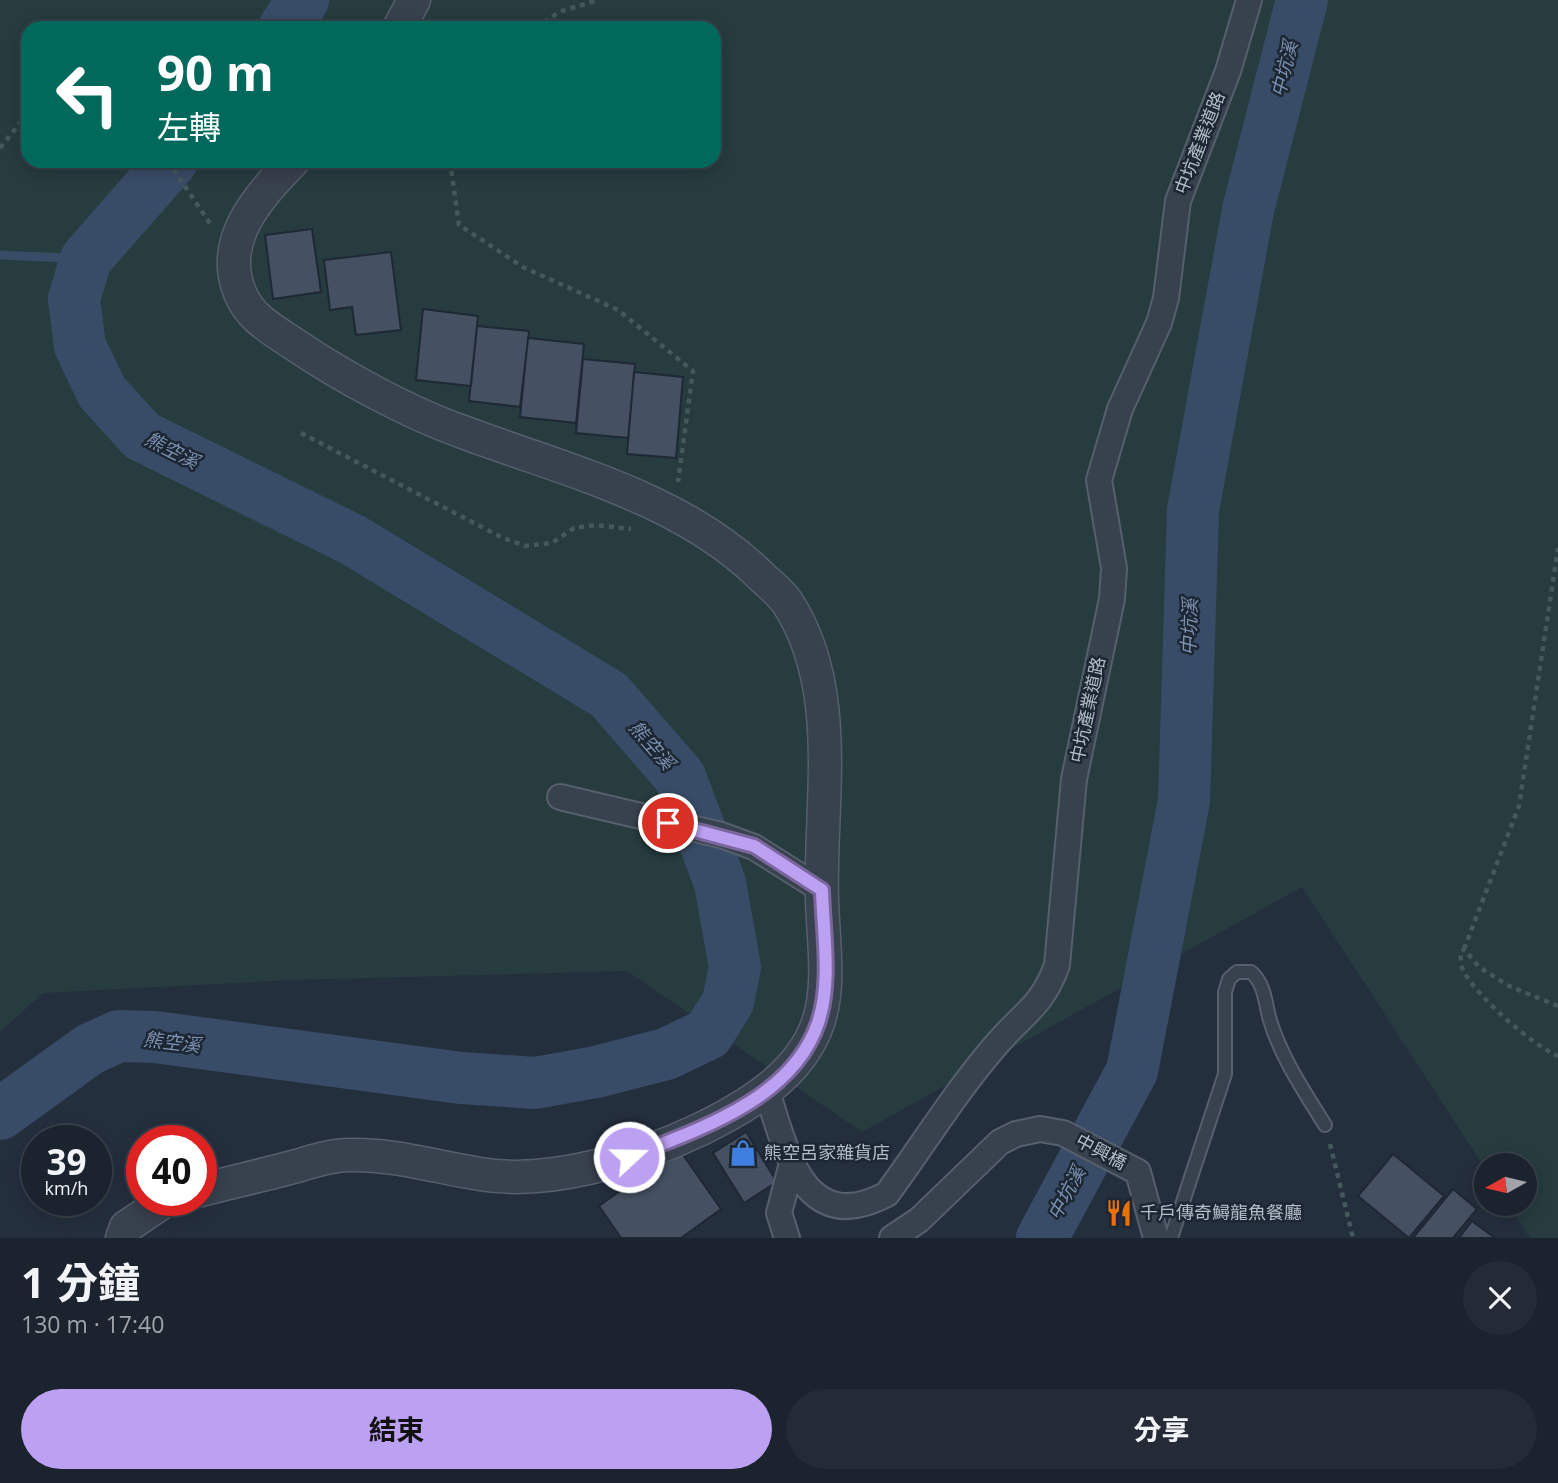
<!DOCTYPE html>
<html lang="zh-TW">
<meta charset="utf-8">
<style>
body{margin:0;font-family:"Open Sans","Noto Sans TC",sans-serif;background:#242b36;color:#f1f3f6;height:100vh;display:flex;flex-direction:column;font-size:26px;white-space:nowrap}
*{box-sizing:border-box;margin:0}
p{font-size:23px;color:#a0a4aa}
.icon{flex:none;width:38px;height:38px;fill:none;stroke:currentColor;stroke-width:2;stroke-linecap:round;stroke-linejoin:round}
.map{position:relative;height:1238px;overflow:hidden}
.side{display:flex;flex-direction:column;background:#1b232e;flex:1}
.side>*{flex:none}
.top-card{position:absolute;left:21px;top:21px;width:700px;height:147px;border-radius:21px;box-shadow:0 4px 18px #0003,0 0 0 2px #39404a;background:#00695c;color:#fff;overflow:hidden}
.needle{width:46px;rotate:262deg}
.buttons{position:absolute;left:1474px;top:1153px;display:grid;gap:14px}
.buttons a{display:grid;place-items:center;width:63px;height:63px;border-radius:50%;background:#1b232e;box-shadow:0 4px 18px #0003,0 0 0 2px #39404a;font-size:35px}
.speed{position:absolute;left:21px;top:1125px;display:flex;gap:14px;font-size:35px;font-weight:700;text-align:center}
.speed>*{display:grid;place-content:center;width:91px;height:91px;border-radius:50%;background:#1b232e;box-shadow:0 4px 18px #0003,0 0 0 2px #39404a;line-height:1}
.speed small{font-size:18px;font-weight:400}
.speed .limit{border:10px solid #d22;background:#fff;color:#111}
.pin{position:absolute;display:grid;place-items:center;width:60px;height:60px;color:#fff;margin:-30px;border:4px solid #fff;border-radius:50%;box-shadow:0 2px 7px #0007}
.me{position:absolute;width:77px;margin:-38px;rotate:69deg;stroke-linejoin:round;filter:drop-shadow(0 0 5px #0008)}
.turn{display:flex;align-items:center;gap:24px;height:147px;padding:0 21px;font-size:32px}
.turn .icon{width:91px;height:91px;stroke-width:2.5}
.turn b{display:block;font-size:49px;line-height:60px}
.round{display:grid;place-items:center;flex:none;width:74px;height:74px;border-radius:37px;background:#242b36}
.headline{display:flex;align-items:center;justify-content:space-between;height:119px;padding:0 21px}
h1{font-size:42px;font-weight:700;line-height:52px}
.cta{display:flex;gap:14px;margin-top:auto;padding:14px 21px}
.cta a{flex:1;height:80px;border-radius:42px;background:#bca0f2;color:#111;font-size:28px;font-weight:700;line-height:80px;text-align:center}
.cta a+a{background:#242b36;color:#f1f3f6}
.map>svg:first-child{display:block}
.green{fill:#263c3f;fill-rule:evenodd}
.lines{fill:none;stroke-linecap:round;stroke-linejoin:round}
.stream{stroke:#394c67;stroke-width:9}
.river{stroke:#394c67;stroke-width:52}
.building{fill:#455162;stroke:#1f2835;stroke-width:2}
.service-casing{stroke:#565f6c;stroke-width:16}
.minor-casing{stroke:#565f6c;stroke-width:28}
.tertiary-casing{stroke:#565f6c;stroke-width:35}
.path{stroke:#44595c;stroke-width:4.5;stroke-dasharray:5 5;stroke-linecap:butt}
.service{stroke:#38414e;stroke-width:12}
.minor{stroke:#38414e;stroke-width:24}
.tertiary{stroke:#38414e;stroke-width:32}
.route-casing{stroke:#7a689d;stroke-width:18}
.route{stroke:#bca0f2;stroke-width:12}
.labels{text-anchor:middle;stroke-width:5;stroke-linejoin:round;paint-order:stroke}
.street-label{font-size:18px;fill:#b4bcc9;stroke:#1d2633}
.poi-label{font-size:18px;fill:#b4bcc9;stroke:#1d2633;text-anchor:start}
.water-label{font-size:19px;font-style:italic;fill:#7c92b1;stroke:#1d2633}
</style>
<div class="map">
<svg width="1558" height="1238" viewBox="0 0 1558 1238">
<rect width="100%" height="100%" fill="#242f3e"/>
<path class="green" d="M0,0H1558V1238H1530L1508,1204H1524V1166H1486V1170L1302,887L862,1132L627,971L295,980L43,993L0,1032ZM28,28H714V161H28Z"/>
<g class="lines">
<path class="stream" d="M0,255L86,259"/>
<path class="river" d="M284,28L303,0
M0,1114L90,1049L119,1036L155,1037L461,1078L535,1083L596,1072L666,1054L708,1034L728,1002L735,967L720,883L680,777L609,695L353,540L142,436L102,392L80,346L74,299L86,259L172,161
M1042,1238L1132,1071L1184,801L1193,510L1248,210L1302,0"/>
</g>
<path class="building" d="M312,229L321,292L273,299L265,235Z
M391,252L401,330L356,335L352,307L330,310L324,260Z
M423,309L478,316L471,386L416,380Z
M477,326L529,331L520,407L469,401Z
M528,338L584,344L576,423L520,417Z
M583,359L635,364L628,438L576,433Z
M634,372L683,377L676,458L627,454Z
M746,1132L777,1182L744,1203L713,1153Z
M679,1149L721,1209L681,1238H621L599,1206Z
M1393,1154L1444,1196L1409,1238L1358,1196Z
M1453,1189L1477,1209L1453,1238H1413Z
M1472,1221L1495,1238H1459Z"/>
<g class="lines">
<defs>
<path id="service" d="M1171,1238L1225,1074V992L1229,979L1237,972H1251C1264,983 1265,1000 1269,1017C1280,1056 1304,1091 1325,1125"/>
<path id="minor" d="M560,797L721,835L754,847L822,890
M767,1091C786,1151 804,1238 887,1194C923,1145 956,1091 996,1045C1023,1013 1042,1007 1057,965L1074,779L1112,599L1114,568L1099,480L1120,409L1159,323L1166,298L1178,201L1228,71L1249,0
M787,1238L779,1213L791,1167
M892,1238L919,1220L1000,1142L1016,1134L1040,1129L1063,1133L1138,1172L1156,1238"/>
<path id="tertiary" d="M399,28L414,0
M201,1190C232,1182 263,1175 293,1167C311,1162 331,1155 349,1155C395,1154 435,1167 480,1174C548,1186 641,1158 701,1129C748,1106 800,1075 818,1023C831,985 823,939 822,900C819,802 844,689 787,602C780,592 769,584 760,575C680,497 564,470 463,432C409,413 341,376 294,344C273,330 250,318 240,293C218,240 259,196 293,161
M122,1238L126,1227L166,1200"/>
</defs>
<use href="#service" class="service-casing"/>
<use href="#minor" class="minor-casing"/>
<use href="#tertiary" class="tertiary-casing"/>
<path class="path" d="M536,28L559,12L598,0
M0,148L28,113
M168,161L211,225
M450,161L459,225L523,267L618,310L693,371L678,482
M301,433L501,537L525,546L552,543L574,528L596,525L631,529
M1464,949L1519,806L1558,548
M1558,1006L1509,986L1479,967L1464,949L1460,954C1461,959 1461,966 1463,970C1476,996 1532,1045 1558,1056
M1330,1144L1353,1238"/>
<use href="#service" class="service"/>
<use href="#minor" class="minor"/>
<use href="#tertiary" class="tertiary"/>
</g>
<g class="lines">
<defs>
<path id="route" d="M629,1157C697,1130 792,1100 818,1023C832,982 823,932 822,890L754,846L668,823"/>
</defs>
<use href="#route" class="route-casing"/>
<use href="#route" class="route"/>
</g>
<defs>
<symbol id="shop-bare" viewBox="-9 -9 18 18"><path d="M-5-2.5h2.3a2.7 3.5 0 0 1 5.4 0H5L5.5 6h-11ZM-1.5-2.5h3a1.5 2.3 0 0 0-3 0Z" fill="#3f7fe0" stroke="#1d2633" stroke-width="2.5" paint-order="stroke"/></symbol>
<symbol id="restaurant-bare" viewBox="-9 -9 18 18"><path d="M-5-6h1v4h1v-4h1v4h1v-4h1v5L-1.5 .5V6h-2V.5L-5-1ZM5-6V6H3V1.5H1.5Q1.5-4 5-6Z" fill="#e8710a" stroke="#1d2633" stroke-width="2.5" paint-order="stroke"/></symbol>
</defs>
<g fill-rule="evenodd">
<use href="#shop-bare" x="724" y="1134" width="38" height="38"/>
<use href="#restaurant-bare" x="1100" y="1194" width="38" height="38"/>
</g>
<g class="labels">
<g class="street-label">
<text transform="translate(1200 143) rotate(-69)" y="6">中坑產業道路</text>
<text transform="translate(1088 710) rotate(-78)" y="6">中坑產業道路</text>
<text transform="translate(1101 1152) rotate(28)" y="6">中興橋</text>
</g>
<g class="poi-label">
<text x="764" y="1159">熊空呂家雜貨店</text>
<text x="1140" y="1219">千戶傳奇鱘龍魚餐廳</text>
</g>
<g class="water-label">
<text transform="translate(1284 69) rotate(-76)" y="7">中坑溪</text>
<text transform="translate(172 450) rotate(27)" y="7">熊空溪</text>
<text transform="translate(1189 627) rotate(-88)" y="7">中坑溪</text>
<text transform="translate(652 745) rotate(49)" y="7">熊空溪</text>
<text transform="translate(172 1042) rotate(7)" y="7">熊空溪</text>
<text transform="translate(1066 1193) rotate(-62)" y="7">中坑溪</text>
</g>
</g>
</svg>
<div class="buttons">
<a><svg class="needle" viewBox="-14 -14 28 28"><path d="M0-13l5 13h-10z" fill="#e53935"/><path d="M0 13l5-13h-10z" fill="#a0a4aa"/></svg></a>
</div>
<div class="speed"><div>39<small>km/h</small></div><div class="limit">40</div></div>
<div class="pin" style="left:668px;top:823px;background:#d93025"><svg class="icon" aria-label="arrive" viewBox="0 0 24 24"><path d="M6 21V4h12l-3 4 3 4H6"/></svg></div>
<svg class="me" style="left:629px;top:1157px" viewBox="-20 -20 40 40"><circle r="17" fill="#bca0f2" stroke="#fff" stroke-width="3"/><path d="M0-11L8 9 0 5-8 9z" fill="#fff"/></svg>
<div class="top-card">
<div class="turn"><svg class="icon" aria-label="left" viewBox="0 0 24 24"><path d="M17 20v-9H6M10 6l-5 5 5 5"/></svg><div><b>90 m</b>左轉</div></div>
</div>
</div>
<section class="side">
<div class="headline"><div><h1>1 分鐘</h1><p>130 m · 17:40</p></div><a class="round"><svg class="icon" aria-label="close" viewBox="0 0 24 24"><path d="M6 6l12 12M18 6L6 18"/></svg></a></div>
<div class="cta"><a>結束</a><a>分享</a></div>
</section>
